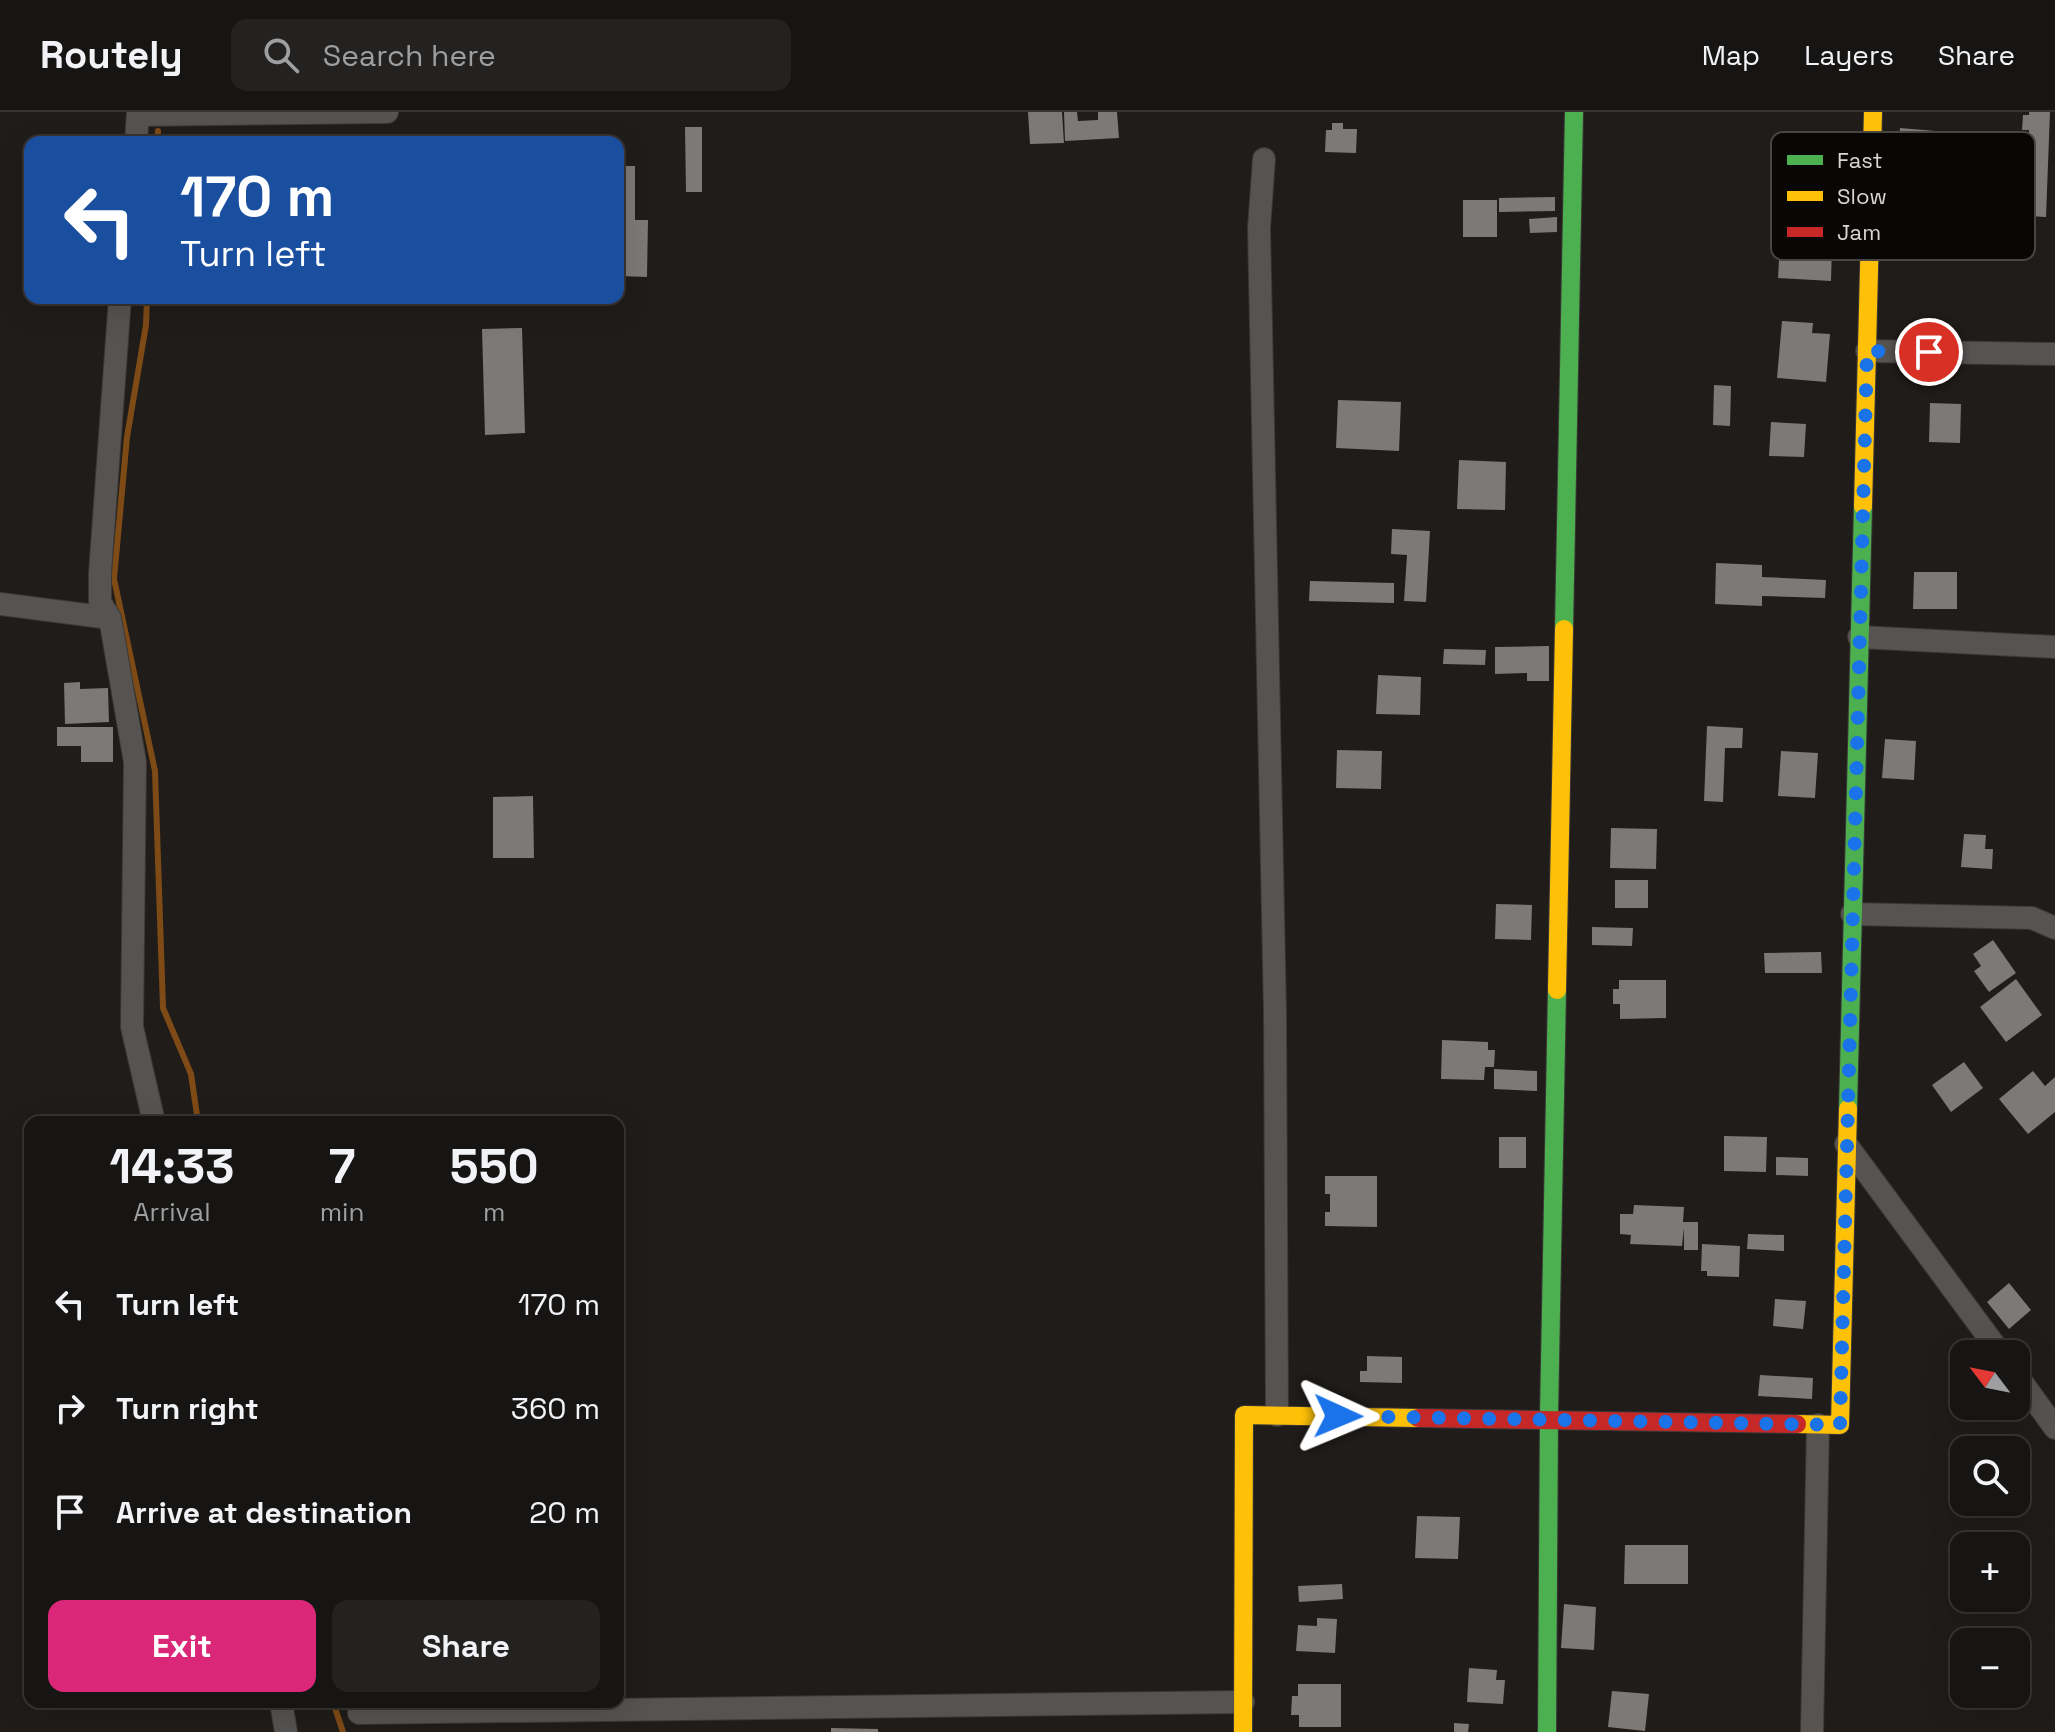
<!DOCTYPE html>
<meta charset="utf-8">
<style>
body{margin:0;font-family:"Space Grotesk",sans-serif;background:#242221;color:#f1f3f6;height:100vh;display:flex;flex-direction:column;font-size:30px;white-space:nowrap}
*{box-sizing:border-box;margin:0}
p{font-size:26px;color:#9e9fa0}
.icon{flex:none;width:44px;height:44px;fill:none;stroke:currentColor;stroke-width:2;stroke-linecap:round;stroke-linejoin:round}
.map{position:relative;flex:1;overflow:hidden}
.panel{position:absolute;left:24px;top:1004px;width:600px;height:592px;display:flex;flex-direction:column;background:#171513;border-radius:16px;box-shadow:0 8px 32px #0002,0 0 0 2px #363433}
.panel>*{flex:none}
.top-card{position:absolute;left:24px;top:24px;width:600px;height:168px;border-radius:16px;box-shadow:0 8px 32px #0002,0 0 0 2px #363433;background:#1a4fa0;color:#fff;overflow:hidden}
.needle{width:52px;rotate:302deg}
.fabs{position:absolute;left:1950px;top:1228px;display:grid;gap:16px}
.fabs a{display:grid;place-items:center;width:80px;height:80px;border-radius:16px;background:#171513;box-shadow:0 8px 32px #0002,0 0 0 2px #363433;font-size:40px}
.pin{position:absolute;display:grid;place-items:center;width:68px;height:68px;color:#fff;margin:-34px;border:4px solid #fff;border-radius:50%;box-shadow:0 2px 8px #0007}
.me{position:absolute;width:88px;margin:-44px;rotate:91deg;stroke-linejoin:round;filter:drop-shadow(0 0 6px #0008)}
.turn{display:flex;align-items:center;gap:28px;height:168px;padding:0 24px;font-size:36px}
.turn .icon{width:104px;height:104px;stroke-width:2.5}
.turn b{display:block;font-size:56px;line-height:68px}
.eta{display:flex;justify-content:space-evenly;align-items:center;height:136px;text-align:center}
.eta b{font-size:48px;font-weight:700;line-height:56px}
.cta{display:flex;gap:16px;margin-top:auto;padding:16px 24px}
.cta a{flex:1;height:92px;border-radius:16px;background:#db2777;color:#fff;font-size:32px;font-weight:700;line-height:92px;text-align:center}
.cta a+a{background:#242221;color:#f1f3f6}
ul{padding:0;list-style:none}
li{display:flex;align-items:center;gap:24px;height:104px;padding:0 24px}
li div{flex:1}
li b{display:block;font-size:30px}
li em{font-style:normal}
header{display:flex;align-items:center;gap:48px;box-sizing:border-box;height:112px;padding:0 40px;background:#171513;border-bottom:2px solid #363433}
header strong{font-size:38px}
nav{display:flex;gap:44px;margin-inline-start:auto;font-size:28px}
.search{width:560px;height:72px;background:#242221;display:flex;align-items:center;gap:20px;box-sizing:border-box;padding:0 28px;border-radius:16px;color:#9e9fa0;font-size:30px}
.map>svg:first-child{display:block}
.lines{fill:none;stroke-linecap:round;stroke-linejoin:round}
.stream{stroke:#7e4a16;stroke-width:6}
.building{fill:#7c7976}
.street-casing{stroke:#3b3836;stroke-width:24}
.fast-casing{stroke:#3b3836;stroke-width:20}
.slow-casing{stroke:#3b3836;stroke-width:20}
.jam-casing{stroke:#3b3836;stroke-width:20}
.street{stroke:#565351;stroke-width:22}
.fast{stroke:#4caf50;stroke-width:18}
.slow{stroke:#ffc107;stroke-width:18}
.jam{stroke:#c62828;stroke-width:18}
.route{stroke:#1a73e8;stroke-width:14;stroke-dasharray:0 25.2}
.key{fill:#090705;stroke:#484543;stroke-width:2}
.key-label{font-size:22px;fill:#dad6d3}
</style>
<header>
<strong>Routely</strong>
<div class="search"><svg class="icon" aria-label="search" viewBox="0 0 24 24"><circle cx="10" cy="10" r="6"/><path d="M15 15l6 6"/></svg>Search here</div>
<nav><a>Map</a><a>Layers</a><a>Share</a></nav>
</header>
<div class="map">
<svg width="2055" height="1620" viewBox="0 0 2055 1620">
<rect width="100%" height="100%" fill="#1f1c19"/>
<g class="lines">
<path class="stream" d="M157,30L158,19
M147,186L146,213L127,325L114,467L155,659L163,896L191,962L198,1010
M333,1590L343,1620"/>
</g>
<path class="building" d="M1028,0H1062L1064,31L1030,32Z
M1064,0H1077L1078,9L1098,8V0H1117L1119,26L1065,29Z
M2029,0H2050L2046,105L2026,104L2029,18H2022L2023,3H2029Z
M1332,11H1343V17H1357L1356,41L1325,40L1326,18H1332Z
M685,15H702V80H686Z
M1900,16L1947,20L1942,77L1896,73Z
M618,54H635V108H648L647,165L618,164Z
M1555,85V99L1499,100V86Z
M1463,88H1497V125H1463Z
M1557,105V120L1530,121L1529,107Z
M1780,131L1832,134L1831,169L1778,166Z
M1782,209L1813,211L1812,221L1830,222L1826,270L1777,266Z
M522,216L525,321L485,323L482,217Z
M1714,273L1731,274L1730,314L1713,313Z
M1338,288L1401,290L1399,339L1336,336Z
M1930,291L1961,292L1960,331L1929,330Z
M1771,310L1806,312L1804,345L1769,344Z
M1459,348L1506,350L1505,398L1457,397Z
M1392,417L1430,419L1426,490L1404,489L1407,443L1391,442Z
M1716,451L1762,453V465L1826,468L1825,486L1762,484V494L1715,492Z
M1914,460H1957V497H1913Z
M1310,469L1394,471V491L1309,489Z
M1549,534V569H1527V561L1495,562V535Z
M1444,537L1486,538L1485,553L1443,552Z
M1378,563L1421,565L1420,603L1376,602Z
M80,570V577L108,576L109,610L65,612L64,571Z
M1707,614L1743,616L1742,636H1725L1723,690L1704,689Z
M57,615H113V650H81V634H57Z
M1885,627L1916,629L1914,668L1882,666Z
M1337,638L1382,639L1381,677L1336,676Z
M1781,639L1818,641L1815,686L1778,684Z
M533,684L534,746H493V685Z
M1611,716L1657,717L1656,757L1610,756Z
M1964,722L1986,723L1985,737H1993L1992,757L1961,755Z
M1615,768H1648V796H1615Z
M1496,792L1532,793L1531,828L1495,827Z
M1592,815L1633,816L1632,834L1592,833Z
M1993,828L2016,861L1989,880L1974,859L1981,854L1973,842Z
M1821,840L1822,861H1765L1764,841Z
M2016,867L2042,903L2006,930L1980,895Z
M1619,868H1666V906L1620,907V892H1613V877H1619Z
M1442,928L1488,930V938H1495L1494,955H1485L1484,968L1441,967Z
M1964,950L1983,976L1951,1000L1932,973Z
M1494,957L1537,959V979L1494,977Z
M2033,959L2045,974L2055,965V1000L2028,1022L1999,987Z
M1724,1024L1767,1025L1766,1060L1724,1059Z
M1499,1025H1526V1056H1499Z
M1776,1045L1808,1046V1064L1776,1063Z
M1325,1064H1377V1115L1325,1114V1100H1330V1082H1325Z
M1634,1093L1684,1095L1683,1110H1698V1138H1684V1116L1682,1134L1630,1132L1631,1123L1620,1122V1102H1633Z
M1748,1122L1784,1123V1139L1747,1137Z
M1702,1132L1740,1134L1739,1165L1707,1164V1159H1701Z
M2009,1171L2031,1198L2009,1217L1987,1190Z
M1775,1187L1806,1189L1803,1217L1773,1214Z
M1367,1244L1402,1245V1271L1360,1270V1259H1367Z
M1760,1263L1813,1266L1812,1287L1758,1284Z
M1417,1404L1460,1405L1458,1447L1415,1446Z
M1625,1433H1688V1472H1624Z
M1342,1472L1343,1487L1299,1490L1298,1474Z
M1564,1492L1596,1495L1594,1538L1561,1536Z
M1317,1506L1337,1507L1335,1541L1296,1539L1298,1513L1317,1514Z
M1469,1556L1497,1558L1496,1568H1505L1503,1592L1467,1590Z
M1298,1572H1341V1615H1299V1603H1291L1292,1584H1298Z
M1612,1579L1649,1582L1645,1619L1608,1615Z
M1454,1611L1469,1612L1468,1620H1454Z
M831,1616L878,1617V1620H831Z"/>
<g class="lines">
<defs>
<path id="street" d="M138,3L387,0
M136,30L138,0
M1264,47L1259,116L1275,901L1277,1303
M120,186L100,461V490L110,506L135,650L132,915L154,1010
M1867,239L2055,242
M0,492L110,506
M1859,525L2055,535
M1852,802L2032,806L2055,816
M1846,1032L2001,1242
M2016,1262L2055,1316
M281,1590L286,1620
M359,1601L1243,1590
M1812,1620L1818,1313"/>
<path id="fast" d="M1564,517L1574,0
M1848,997L1863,394
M1547,1620L1549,1304L1557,878"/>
<path id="slow" d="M1863,394L1873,0
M1557,878L1564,517
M1797,1312L1840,1313L1848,997
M1243,1620L1244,1303L1418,1306"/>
<path id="jam" d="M1418,1306L1797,1312"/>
</defs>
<use href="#street" class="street-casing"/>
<use href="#fast" class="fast-casing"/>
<use href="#slow" class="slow-casing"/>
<use href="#jam" class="jam-casing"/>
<use href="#street" class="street"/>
<use href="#fast" class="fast"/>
<use href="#slow" class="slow"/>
<use href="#jam" class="jam"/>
</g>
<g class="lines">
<path class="route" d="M1338,1304L1840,1313L1867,239L1929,240"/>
</g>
<rect x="1771" y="20" width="264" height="128" rx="12" class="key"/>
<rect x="1787" y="43" width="36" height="10" fill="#4caf50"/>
<rect x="1787" y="79" width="36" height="10" fill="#ffc107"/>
<rect x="1787" y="115" width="36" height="10" fill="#c62828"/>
<g class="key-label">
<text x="1837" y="56">Fast</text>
<text x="1837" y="92">Slow</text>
<text x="1837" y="128">Jam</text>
</g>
</svg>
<div class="fabs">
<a><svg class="needle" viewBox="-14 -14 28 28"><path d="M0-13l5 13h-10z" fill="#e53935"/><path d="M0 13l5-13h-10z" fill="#9e9fa0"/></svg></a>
<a><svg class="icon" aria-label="search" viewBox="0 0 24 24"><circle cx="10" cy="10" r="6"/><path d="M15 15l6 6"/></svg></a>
<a>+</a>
<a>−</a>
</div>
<div class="pin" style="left:1929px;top:240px;background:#d93025"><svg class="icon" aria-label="arrive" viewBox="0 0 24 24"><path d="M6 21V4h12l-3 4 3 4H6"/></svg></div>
<svg class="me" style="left:1338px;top:1304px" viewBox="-20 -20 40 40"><path d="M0-17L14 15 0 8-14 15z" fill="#1a73e8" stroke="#fff" stroke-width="4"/></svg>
<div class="top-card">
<div class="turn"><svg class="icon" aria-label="left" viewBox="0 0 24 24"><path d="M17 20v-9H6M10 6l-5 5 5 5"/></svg><div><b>170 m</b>Turn left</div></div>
</div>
<section class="panel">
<div class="eta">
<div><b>14:33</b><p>Arrival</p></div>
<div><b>7</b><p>min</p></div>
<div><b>550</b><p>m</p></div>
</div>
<ul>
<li><svg class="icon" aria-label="left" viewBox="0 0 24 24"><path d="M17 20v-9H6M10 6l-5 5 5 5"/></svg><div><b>Turn left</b></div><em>170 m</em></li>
<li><svg class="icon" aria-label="right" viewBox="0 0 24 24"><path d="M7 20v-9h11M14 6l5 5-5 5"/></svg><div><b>Turn right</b></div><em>360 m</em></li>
<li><svg class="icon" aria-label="arrive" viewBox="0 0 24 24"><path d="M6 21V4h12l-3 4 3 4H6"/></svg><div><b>Arrive at destination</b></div><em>20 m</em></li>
</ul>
<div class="cta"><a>Exit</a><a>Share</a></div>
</section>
</div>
